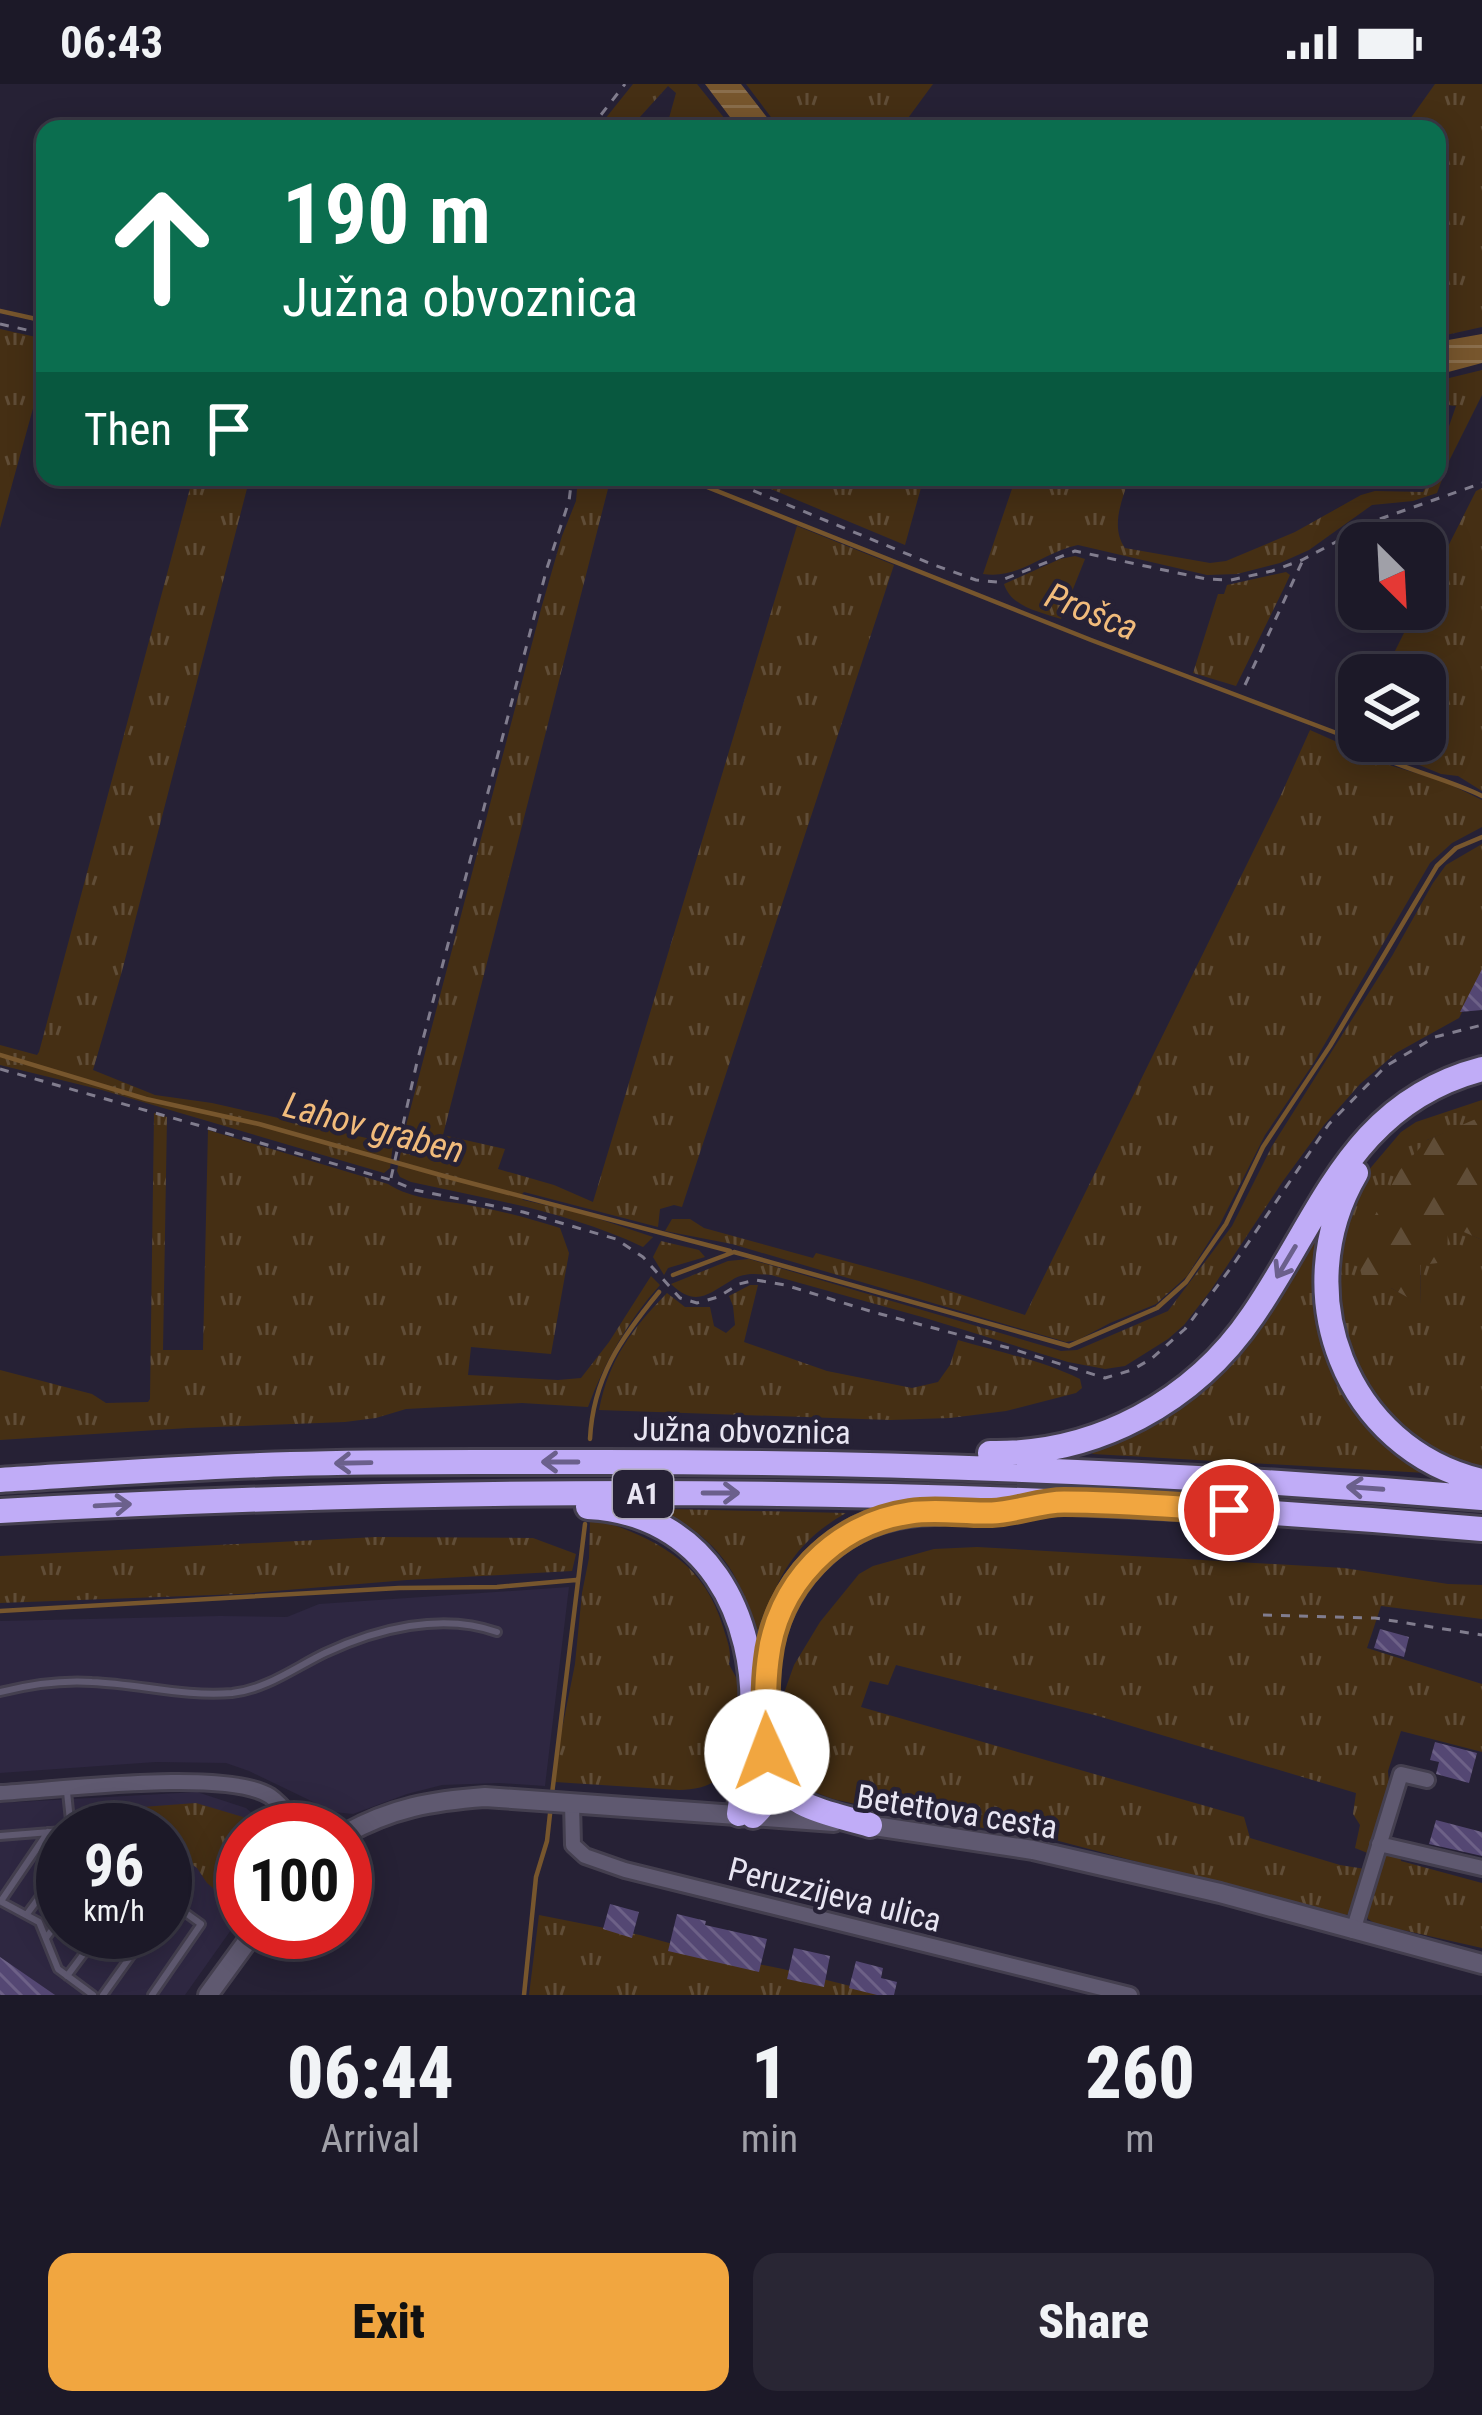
<!DOCTYPE html>
<meta charset="utf-8">
<style>
body{margin:0;font-family:"Roboto Condensed",sans-serif;background:#292634;color:#f1f3f6;height:100vh;display:flex;flex-direction:column;font-size:45px;white-space:nowrap}
*{box-sizing:border-box;margin:0}
p{font-size:39px;color:#a0a0a8}
.icon{flex:none;width:66px;height:66px;fill:none;stroke:currentColor;stroke-width:2;stroke-linecap:round;stroke-linejoin:round}
.map{position:relative;height:1911px;overflow:hidden}
.details{display:flex;flex-direction:column;background:#1c1928;flex:1}
.details>*{flex:none}
.top-card{position:absolute;left:36px;top:36px;width:1410px;height:366px;border-radius:24px;box-shadow:0 6px 30px #0003,0 0 0 3px #3a3845;background:#0b6e4f;color:#fff;overflow:hidden}
.needle{width:78px;rotate:156deg}
.fabs{position:absolute;left:1338px;top:438px;display:grid;gap:24px}
.fabs a{display:grid;place-items:center;width:108px;height:108px;border-radius:24px;background:#1c1928;box-shadow:0 6px 30px #0003,0 0 0 3px #3a3845;font-size:60px}
.speed{position:absolute;left:36px;top:1719px;display:flex;gap:24px;font-size:60px;font-weight:700;text-align:center}
.speed>*{display:grid;place-content:center;width:156px;height:156px;border-radius:50%;background:#1c1928;box-shadow:0 6px 30px #0003,0 0 0 3px #3a3845;line-height:1}
.speed small{font-size:30px;font-weight:400}
.speed .limit{border:18px solid #d22;background:#fff;color:#111}
.pin{position:absolute;display:grid;place-items:center;width:102px;height:102px;color:#fff;margin:-51px;border:6px solid #fff;border-radius:50%;box-shadow:0 3px 12px #0007}
.me{position:absolute;width:132px;margin:-66px;rotate:358deg;stroke-linejoin:round;filter:drop-shadow(0 0 9px #0008)}
.turn{display:flex;align-items:center;gap:42px;height:252px;padding:0 48px;font-size:54px}
.turn .icon{width:156px;height:156px;stroke-width:2.5}
.turn b{display:block;font-size:84px;line-height:102px}
.then{display:flex;align-items:center;height:114px;padding:0 48px;background:#0003;gap:24px;font-size:45px}
.eta{display:flex;justify-content:space-evenly;align-items:center;height:204px;text-align:center}
.eta b{font-size:72px;font-weight:800;line-height:84px}
.button{display:flex;gap:24px;margin-top:auto;padding:24px 48px}
.button a{flex:1;height:138px;border-radius:24px;background:#f1a640;color:#111;font-size:48px;font-weight:800;line-height:138px;text-align:center}
.button a+a{background:#292634;color:#f1f3f6}
.status{display:flex;justify-content:space-between;align-items:center;height:84px;padding:0 60px;background:#1c1928;direction:ltr}
.status svg{height:33px;fill:currentColor}
.map>svg:first-child{display:block}
.built{fill:#2e2741;fill-rule:evenodd}
.grass{fill:url(#grass-tufts)}
.forest{fill:url(#forest-firs)}
.water{fill:url(#water-rules)}
.lines{fill:none;stroke-linecap:round;stroke-linejoin:round}
.stream{stroke:#77562d;stroke-width:4.5}
.building{fill:url(#building-back-hatch)}
.lane-casing{stroke:#443f4f;stroke-width:12}
.street-casing{stroke:#443f4f;stroke-width:20}
.secondary-casing{stroke:#443f4f;stroke-width:24}
.highway-casing{stroke:#443f4f;stroke-width:30}
.path{stroke:#817d8e;stroke-width:3;stroke-dasharray:9 9;stroke-linecap:butt}
.lane{stroke:#5f5970;stroke-width:6}
.street{stroke:#5f5970;stroke-width:14}
.secondary{stroke:#5f5970;stroke-width:18}
.highway{stroke:#c0acf7;stroke-width:24}
.oneway{stroke:#6b608c}
.route-casing{stroke:#9d6c2a;stroke-width:30}
.route{stroke:#f1a640;stroke-width:21}
.labels{text-anchor:middle;stroke-width:9;stroke-linejoin:round;paint-order:stroke}
.shield{fill:#262135;stroke:#aeaab9;stroke-width:3}
.shield-label{font-size:30px;font-weight:bold;fill:#e8e5f2}
.street-label{font-size:33px;fill:#e8e5f2;stroke:#262135}
.water-label{font-size:36px;font-style:italic;fill:#f1bb7b;stroke:#262135}
</style>
<div class="status"><b>06:43</b><svg viewBox="0 0 49 12"><path d="M0 12V9h3v3zM5 12V6h3v6zM10 12V3h3v9zM15 12V0h3v12zM26 1h20v11H26zM47 4h2v5h-2z"/></svg></div>
<div class="map">
<svg width="1482" height="1911" viewBox="0 0 1482 1911">
<defs>
<pattern id="grass-tufts" width="24" height="20" patternUnits="userSpaceOnUse" patternTransform="scale(3)"><rect width="24" height="20" fill="#452f14"/><path d="M3 7l-1-3M5 7V3M7 7l1-3M15 17l-1-3M17 17v-4M19 17l1-3" fill="none" stroke="#604d37"/></pattern>
<pattern id="forest-firs" width="22" height="20" patternUnits="userSpaceOnUse" patternTransform="scale(3)"><rect width="22" height="20" fill="#452f14"/><path d="M5 1l3.5 6h-7zM16 11l3.5 6h-7z" fill="#604d37"/></pattern>
<pattern id="water-rules" width="6" height="5" patternUnits="userSpaceOnUse" patternTransform="scale(3)"><rect width="6" height="5" fill="#77562d"/><path d="M0 2.5h6" fill="none" stroke="#8a6e4c"/></pattern>
<pattern id="building-back-hatch" width="6" height="6" patternUnits="userSpaceOnUse" patternTransform="scale(3)"><rect width="6" height="6" fill="#544773"/><path d="M-1 5l2 2M0 0l6 6M5-1l2 2" fill="none" stroke="#6d6187"/></pattern>
</defs>
<rect width="100%" height="100%" fill="#262135"/>
<path class="built" d="M569,1503L545,1702L499,1699L442,1701L407,1710L353,1730L334,1728L249,1687L226,1679L156,1678L0,1689V1537L220,1532L287,1533L319,1520Z
M197,1708L246,1724L272,1746H243V1829L185,1911H0V1719ZM63,1746H165V1848H63Z"/>
<path class="grass" d="M633,0H697L733,45H666L676,9L668,2L629,45H597Z
M746,0H933L900,45H780Z
M1435,0H1482V243L1437,253V45H1403Z
M0,245L45,255V281L0,444Z
M1482,286V311L1449,377L1437,409L1413,417L1372,421L1309,466L1280,479L1237,490L1207,491L1078,461C1045,467 1019,496 983,490L1016,393H1130C1122,415 1110,443 1125,464L1210,479L1226,477L1295,448L1361,411L1375,407L1423,408L1431,393H1437V377L1456,322L1437,320V297Z
M193,393H250L122,887L93,986L155,1011L212,1019L393,1060L390,1084L384,1089L102,1006L0,981V961L37,971L39,968Z
M578,393H611L443,1051L505,1065L498,1085L554,1101L593,1118L797,442L894,481L682,1123L674,1121L660,1125L658,1143L524,1108L520,1112L523,1116L581,1129L653,1153L643,1163C570,1128 489,1115 411,1098L400,1093L397,1087L407,1038L541,525L562,452L576,417Z
M742,393H924L905,461Z
M1482,404V707L1458,692L1441,690L1361,657H1425V591H1383L1416,525H1425V508L1476,407Z
M1075,472L1085,475L1061,535C1040,528 1011,523 1004,500L1060,475Z
M1286,488L1290,491L1284,504L1236,602L1193,589L1218,510H1224L1227,501Z
M1310,646L1389,681L1445,698L1482,716V743L1452,759L1430,779L1313,980L1265,1051L1220,1140L1187,1192L1156,1220L1110,1239L1078,1256L1066,1258L732,1160L665,1147L672,1135H690L704,1144L813,1174L816,1169L919,1197L1025,1231L1280,713Z
M1482,760V889L1459,934L1396,969L1360,1000L1324,1041L1283,1097L1211,1206L1184,1241L1168,1255L1125,1282L1105,1285L1068,1278L922,1233L771,1191C757,1190 744,1188 732,1196C708,1210 696,1224 671,1200L728,1177L749,1175L1061,1267L1077,1266L1168,1227L1232,1142L1272,1062L1392,872L1433,799L1446,781Z
M1482,1016V1034L1427,1056L1391,1204L1421,1220L1420,1180L1448,1140L1482,1156V1389L1444,1374L1384,1330L1340,1253L1336,1156L1362,1094L1401,1048L1416,1038Z
M154,1029L167,1033L163,1266H203L208,1046L388,1100C412,1116 445,1116 473,1122C502,1127 531,1135 560,1144L569,1169L551,1270L471,1263L468,1291L558,1296L581,1294L609,1258L651,1192L660,1201C628,1236 604,1279 588,1323L522,1319L406,1325L376,1334L345,1338L188,1344L0,1356V1286L92,1310L106,1319L148,1318L150,1315Z
M1323,1133L1327,1256L1427,1386L1426,1389L1093,1370L1090,1367L1171,1324Z
M661,1157L699,1166L705,1173L668,1184L664,1191L653,1173Z
M750,1201H758L744,1258L827,1287L912,1304L938,1298L950,1281L958,1256C999,1268 1041,1276 1080,1295L1082,1304L1076,1309L1006,1327L950,1334L890,1336L599,1326C609,1275 632,1245 667,1209L685,1223H710L714,1242L726,1249L735,1241L733,1222L729,1212Z
M671,1425L846,1429C793,1459 772,1498 760,1557H757C744,1497 725,1462 670,1431Z
M590,1433C652,1453 703,1475 723,1543C727,1556 732,1567 729,1580C731,1585 735,1590 737,1596C743,1616 735,1674 722,1690C711,1704 695,1705 679,1706L555,1698L556,1675L575,1580L582,1509L589,1474Z
M376,1453L533,1454L576,1470L572,1487L407,1496L240,1510L0,1519V1472Z
M977,1463L1344,1484L1448,1500L1482,1501V1535L1381,1522L1367,1564L1482,1600V1668L1401,1647L1388,1687L1390,1715L1370,1770L1355,1764L1360,1741L1353,1730L1356,1709L1098,1632L896,1581L888,1601L870,1597L861,1623L1244,1733L1250,1754L1340,1781L1365,1785L1354,1828L1343,1832L1055,1756L899,1730L833,1715L809,1706L796,1697L788,1685L784,1665V1609L794,1581L820,1538L859,1490L873,1482L934,1465Z
M196,1719L243,1733L264,1746H243V1823L240,1827L207,1799L197,1784L165,1761V1746H144L115,1725Z
M1392,1766L1400,1768L1401,1777L1482,1799V1864L1376,1840L1368,1835L1365,1827L1382,1769Z
M539,1831L640,1851L709,1870L783,1885L886,1911H529Z"/>
<path class="forest" d="M1478,1034H1482V1156L1448,1141L1447,1178L1420,1181L1421,1221L1391,1204L1363,1197L1357,1172L1370,1140L1400,1086L1427,1056Z"/>
<path class="water" d="M705,0H741L776,45H739Z
M1482,250V279L1437,291V258Z"/>
<g class="lines">
<path class="stream" d="M0,227L45,237
M682,393L1091,556L1347,653C1383,682 1440,691 1482,712
M0,971L146,1015L259,1040L444,1092L730,1167
M673,1191L734,1168L1069,1262L1157,1224L1186,1198L1226,1140L1263,1063L1330,962L1437,782L1456,764L1482,753
M590,1355C593,1294 621,1254 659,1208
M0,1527L399,1504L497,1503L576,1496
M552,1710L585,1440
M524,1911L536,1793L547,1757L551,1721"/>
</g>
<path class="building" d="M1482,885V926L1460,928Z
M1380,1545L1409,1553L1404,1573L1374,1564Z
M1435,1658L1477,1669L1469,1699L1436,1690L1439,1678L1430,1676Z
M1436,1736L1482,1748V1772L1429,1760Z
M610,1820L639,1828L632,1854L603,1845Z
M677,1830L706,1837L705,1841L767,1855L759,1888L668,1867Z
M794,1864L830,1872L824,1903L787,1895Z
M0,1873L55,1911H0Z
M856,1877L883,1884L881,1894L897,1898L894,1911H877L849,1904Z"/>
<g class="lines">
<defs>
<path id="lane" d="M0,1608C28,1601 63,1596 92,1598C139,1600 185,1613 232,1609C267,1605 294,1584 325,1569C376,1545 442,1528 497,1548
M67,1708L71,1746
M0,1752L63,1747
M0,1817L39,1838L58,1885L93,1911
M1,1817L48,1748
M27,1830L63,1781
M46,1854L63,1831
M67,1892L100,1848
M103,1911L148,1848
M152,1911L201,1840L165,1814"/>
<path id="street" d="M0,1709C57,1706 226,1684 270,1712C282,1720 293,1736 303,1746
M572,1719L573,1761L585,1772L625,1786L1130,1911
M1379,1760L1482,1784
M1353,1847L1401,1690L1427,1696"/>
<path id="secondary" d="M861,1740L1033,1766L1220,1809L1482,1880
M345,1750C392,1724 431,1717 485,1713L834,1738
M208,1911L254,1848"/>
<path id="highway" d="M1356,1089C1286,1208 1345,1365 1482,1397
M990,1369C1096,1371 1194,1318 1253,1231C1322,1131 1351,1019 1482,985
M0,1396C97,1390 194,1383 291,1380C382,1377 473,1378 564,1378C870,1377 1176,1388 1482,1414
M588,1423C705,1429 759,1530 752,1639C750,1669 743,1700 739,1730
M0,1427C493,1400 990,1401 1482,1445
M769,1684C786,1725 831,1729 870,1741
M753,1732C760,1725 766,1719 768,1709C771,1694 768,1677 767,1662C766,1635 765,1606 767,1578C772,1534 794,1494 827,1466C858,1439 899,1427 940,1428"/>
</defs>
<use href="#lane" class="lane-casing"/>
<use href="#street" class="street-casing"/>
<use href="#secondary" class="secondary-casing"/>
<use href="#highway" class="highway-casing"/>
<path class="path" d="M590,45L625,0
M0,240L45,250
M720,393L934,481L976,496L997,498L1075,467L1206,495L1231,496L1272,487L1302,476L1377,436L1482,399
M1245,601L1302,478
M0,985L391,1096L415,1106L523,1128L616,1155L643,1173L680,1214L697,1219L718,1213L739,1200L756,1196L785,1201L873,1228L1009,1264L1105,1294L1132,1286L1151,1275L1185,1245L1233,1181L1329,1040L1386,982L1435,953L1482,941
M391,1094L417,978L547,484L569,417L572,393
M1263,1531L1375,1534L1482,1551"/>
<use href="#lane" class="lane"/>
<use href="#street" class="street"/>
<use href="#secondary" class="secondary"/>
<use href="#highway" class="highway"/>
</g>
<defs><path id="oneway-shaft" d="M-6 0H5M1.5-3L5.5 0L1.5 3" fill="none" stroke-width="1.6" stroke-linecap="round" stroke-linejoin="round" transform="scale(3)"/></defs>
<g class="oneway">
<use href="#oneway-shaft" transform="translate(1286 1178) rotate(121)"/>
<use href="#oneway-shaft" transform="translate(560 1378) rotate(180)"/>
<use href="#oneway-shaft" transform="translate(353 1379) rotate(179)"/>
<use href="#oneway-shaft" transform="translate(1365 1404) rotate(-176)"/>
<use href="#oneway-shaft" transform="translate(721 1409)"/>
<use href="#oneway-shaft" transform="translate(113 1421) rotate(-3)"/>
</g>
<g class="lines">
<defs>
<path id="route" d="M767,1668C766,1638 764,1607 768,1576C776,1501 834,1440 910,1429C937,1425 965,1430 992,1429C1016,1428 1040,1418 1064,1418C1119,1418 1175,1423 1229,1426"/>
</defs>
<use href="#route" class="route-casing"/>
<use href="#route" class="route"/>
</g>
<g class="labels">
<rect class="shield" x="613" y="1386" width="60" height="48" rx="9"/>
<g class="shield-label">
<text x="643" y="1420">A1</text>
</g>
<g class="street-label">
<text transform="translate(742 1346) rotate(1)" y="12">Južna obvoznica</text>
<text transform="translate(957 1727) rotate(9)" y="12">Betettova cesta</text>
<text transform="translate(835 1810) rotate(14)" y="12">Peruzzijeva ulica</text>
</g>
<g class="water-label">
<text transform="translate(1092 527) rotate(22)" y="13">Prošca</text>
<text transform="translate(374 1043) rotate(15)" y="13">Lahov graben</text>
</g>
</g>
</svg>
<div class="fabs">
<a><svg class="needle" viewBox="-14 -14 28 28"><path d="M0-13l5 13h-10z" fill="#e53935"/><path d="M0 13l5-13h-10z" fill="#a0a0a8"/></svg></a>
<a><svg class="icon" aria-label="layers" viewBox="0 0 24 24"><path d="M12 4l9 5-9 5-9-5zM3 14l9 5 9-5"/></svg></a>
</div>
<div class="speed"><div>96<small>km/h</small></div><div class="limit">100</div></div>
<div class="pin" style="left:1229px;top:1426px;background:#d93025"><svg class="icon" aria-label="arrive" viewBox="0 0 24 24"><path d="M6 21V4h12l-3 4 3 4H6"/></svg></div>
<svg class="me" style="left:767px;top:1668px" viewBox="-20 -20 40 40"><circle r="19" fill="#fff"/><path d="M0-13L10 11 0 6-10 11z" fill="#f1a640"/></svg>
<div class="top-card">
<div class="turn"><svg class="icon" aria-label="ahead" viewBox="0 0 24 24"><path d="M12 20V5M6 11l6-6 6 6"/></svg><div><b>190 m</b>Južna obvoznica</div></div>
<div class="then">Then<svg class="icon" aria-label="arrive" viewBox="0 0 24 24"><path d="M6 21V4h12l-3 4 3 4H6"/></svg></div>
</div>
</div>
<section class="details">
<div class="eta">
<div><b>06:44</b><p>Arrival</p></div>
<div><b>1</b><p>min</p></div>
<div><b>260</b><p>m</p></div>
</div>
<div class="button"><a>Exit</a><a>Share</a></div>
</section>
